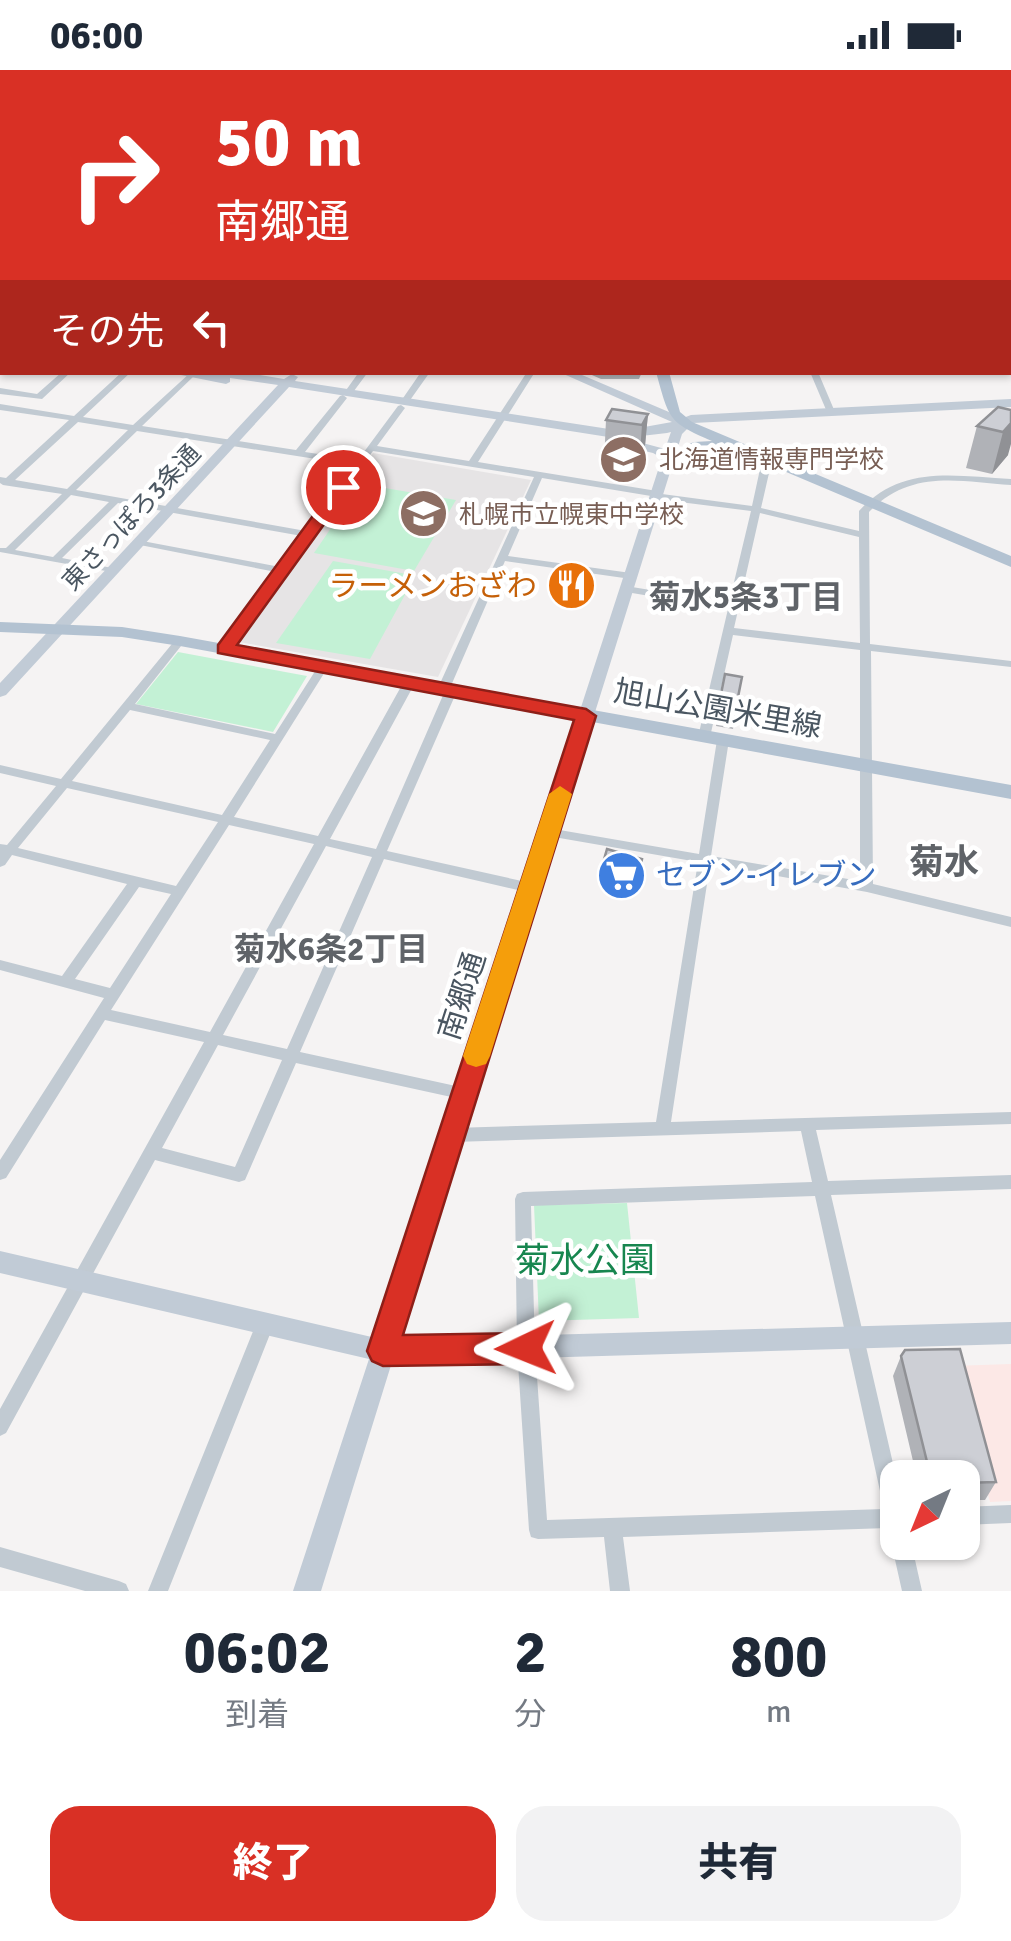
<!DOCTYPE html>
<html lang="ja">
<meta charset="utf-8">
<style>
body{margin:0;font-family:Signika,"Noto Sans JP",sans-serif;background:#f2f2f3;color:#1f2937;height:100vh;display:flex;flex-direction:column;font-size:38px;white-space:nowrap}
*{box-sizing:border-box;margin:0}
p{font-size:32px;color:#747a83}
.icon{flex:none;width:55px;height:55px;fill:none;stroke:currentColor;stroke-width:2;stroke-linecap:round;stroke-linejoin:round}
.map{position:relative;height:1521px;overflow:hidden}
.drawer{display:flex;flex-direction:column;background:#fff;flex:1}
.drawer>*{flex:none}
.banner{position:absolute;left:0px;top:0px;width:1012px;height:305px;box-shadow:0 2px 8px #0004;background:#d93025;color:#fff;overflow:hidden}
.needle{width:65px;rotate:223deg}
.controls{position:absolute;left:880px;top:1390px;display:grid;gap:20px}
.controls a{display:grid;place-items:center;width:100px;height:100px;border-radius:20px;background:#fff;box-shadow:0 2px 8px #0004;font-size:50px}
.pin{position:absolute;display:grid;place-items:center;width:85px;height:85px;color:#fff;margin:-42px;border:5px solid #fff;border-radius:50%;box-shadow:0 2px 10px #0007}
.me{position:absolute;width:110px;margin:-55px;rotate:268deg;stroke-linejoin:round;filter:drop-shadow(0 0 8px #0008)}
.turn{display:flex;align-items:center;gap:35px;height:210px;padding:0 50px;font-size:45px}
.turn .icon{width:130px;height:130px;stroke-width:2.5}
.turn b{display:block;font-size:70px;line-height:85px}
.then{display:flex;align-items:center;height:95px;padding:0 50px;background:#0003;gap:20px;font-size:38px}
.eta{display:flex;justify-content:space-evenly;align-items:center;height:170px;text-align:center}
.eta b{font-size:60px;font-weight:800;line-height:70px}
.button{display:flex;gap:20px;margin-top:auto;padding:20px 50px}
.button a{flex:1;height:115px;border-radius:30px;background:#d93025;color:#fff;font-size:40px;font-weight:800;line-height:115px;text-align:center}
.button a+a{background:#f2f2f3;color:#1f2937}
.status{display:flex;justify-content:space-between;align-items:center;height:70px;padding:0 50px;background:#fff;direction:ltr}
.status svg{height:28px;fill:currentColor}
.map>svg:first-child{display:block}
.education{fill:#e6e4e5}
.medical{fill:#fce8e6}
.green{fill:#c3f1d5}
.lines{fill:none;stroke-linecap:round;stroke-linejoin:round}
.street{fill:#c1cad2;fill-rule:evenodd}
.secondary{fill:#c1cbd6;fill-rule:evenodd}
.primary{fill:#b3c2d1;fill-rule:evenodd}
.wall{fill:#b0b2b7}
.shaded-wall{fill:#909195}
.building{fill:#cdcfd5;stroke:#909195;stroke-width:2.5}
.route{fill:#d93025;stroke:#8d1f18;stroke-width:2.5}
.slow{fill:#f59e0b}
.labels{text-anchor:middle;stroke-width:9;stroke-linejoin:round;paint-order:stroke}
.far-education-label{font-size:25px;fill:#785e54;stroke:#fff;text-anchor:start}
.far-street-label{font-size:25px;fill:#4a5661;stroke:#fff}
.food-label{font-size:30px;fill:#c56008;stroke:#fff;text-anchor:end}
.street-label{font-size:30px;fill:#4a5661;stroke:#fff}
.shop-label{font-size:30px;fill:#366cbe;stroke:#fff;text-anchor:start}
.neighbourhood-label{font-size:32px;font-weight:bold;fill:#5f6368;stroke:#fff}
.quarter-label{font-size:35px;font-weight:bold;fill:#5f6368;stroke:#fff}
.near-park-label{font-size:35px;fill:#17864f;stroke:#fff}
</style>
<div class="status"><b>06:00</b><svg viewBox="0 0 49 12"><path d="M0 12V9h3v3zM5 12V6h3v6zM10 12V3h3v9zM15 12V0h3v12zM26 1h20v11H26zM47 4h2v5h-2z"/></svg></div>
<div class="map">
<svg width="1011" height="1521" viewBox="0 0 1011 1521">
<rect width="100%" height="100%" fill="#f5f3f3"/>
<path class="education" d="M373,383L531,410L438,607L239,572Z"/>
<path class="medical" d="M1011,1294V1431L990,1432L952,1296Z"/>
<path class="green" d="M361,414L456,430L414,501L314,483Z
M333,491L407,504L413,510L370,589L276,573Z
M178,582L307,606L273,662L136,634Z
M627,1133L639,1248L539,1251L534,1135Z"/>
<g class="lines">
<path class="street" d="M127,0H133L131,2H127Z
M258,0H264L262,2H258Z
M327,0H333V2H328Z
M493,0H503L500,2Z
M587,0H593L594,2H589Z
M631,0H637L639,2H633Z
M675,0H681L683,2H677Z
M710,0H717L719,2H713Z
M730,0H736L738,2H732Z
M745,0H775L776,1L743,2Z
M981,0H1011V3L979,2Z
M0,18H2V22H0Z
M0,54H2V58H0Z
M1010,160H1011V164H1010Z
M1010,190H1011V194H1010Z
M0,194H2V198H0Z
M0,229H2V233H0Z
M62,302H71L42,329L0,324V318L37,324Z
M122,302H131L83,347L133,355L190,303L194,305L193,307L142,356L296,380L340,326L343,325L347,328L305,382L358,390L398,336L401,335L405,338L377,376L469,391L527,302H535L478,392L657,421L662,424L752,436L762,390L767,387L772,390L761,438L859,461V441C901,394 955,406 1011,409V415C958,411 910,399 869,442L870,574L1011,591V597L871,581L873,814L1011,847V857L867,822L710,794L671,1052L1011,1042V1054L816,1060L828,1111L1011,1105V1119L831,1125L898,1415V1472H911L922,1521H902L891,1472L894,1466L891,1465L888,1458L623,1467L630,1521H610L604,1467L538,1469L531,1467L529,1460L517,1278L515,1129L517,1124L523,1122L812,1112L801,1061L453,1072L448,1070L445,1065L448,1060L453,1058L656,1052L698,792L548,766L542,762L544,759L548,758L699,784L717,670L723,666L729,670L711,786L860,811V580L733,565L710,667L704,671L698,667L728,539L626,522L621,519L626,516L729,533L751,441L656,429L651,426L542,408L508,486L631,503L636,506L631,509L505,491L450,618L455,619L457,621L387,781L531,813L536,815L538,818L536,821L531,823L384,789L300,982L465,1018L470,1020L472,1024L470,1028L465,1030L296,993L245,1110L239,1112L155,1090L6,1363L0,1366V1339L204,972L105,950L6,1108L0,1110V1090L104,928L0,900V890L62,906L127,814L12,785L5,795L0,797V774L7,775L56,716L0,703V695L61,709L176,569H184L185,571L135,634L275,664L319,595L323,594L328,597L234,747L318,766L403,613L409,610L415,613L330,769L376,779L444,623L439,622L437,620L534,407L373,381L229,581H221L220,579L276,502L140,475L137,474V470L280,497L302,466L118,433L62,488L117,499V503L0,482V478H6L62,424L3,415L0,413V407L6,408L69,350L0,340V334L74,346ZM78,352L128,360L67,419L15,410ZM137,361L354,395L306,461L76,420ZM71,425L109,432L53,487L15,480ZM760,443L859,467L860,573L734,558ZM130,640L270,670L222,745L72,711ZM67,718L218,752L176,816L18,778ZM229,755L314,774L210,962L111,940ZM326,776L372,787L287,979L223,965ZM139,817L171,824L110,918L75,909ZM218,975L282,990L235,1097L162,1078ZM815,1126L884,1439L547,1450L535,1278L531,1136Z
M359,302H368L351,325H345L344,323Z
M421,302H430L408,333H402L401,331Z
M810,302H818L835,342L834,344L827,342Z
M265,1246L271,1248L274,1254L168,1521H148L256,1254L259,1248Z
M1011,1435V1453L962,1455V1437Z
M0,1477L119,1511L126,1514L129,1521H85L0,1497Z"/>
<path class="secondary" d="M394,0H402V2H394Z
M975,0H984L986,2H978Z
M1010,24H1011V29H1010Z
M1010,68H1011V74H1010Z
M1010,101H1011V107H1010Z
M0,117H2V123H0Z
M0,211H2V222H0Z
M0,293H2V299H0Z
M166,302H241L284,309L292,304L298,307L295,311L622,361L672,352L559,302H575L683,348L691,345L1011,329V337L693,353L682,364L399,1269L1011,1252V1274L392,1292L321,1521H293L369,1289L0,1203V1181L376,1268L662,388L653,383L619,375L617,372L621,369L289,317L6,625L0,627V613L278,315L230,308V312L226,314ZM671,362L665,379L624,368L667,363Z"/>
<path class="primary" d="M552,0H560L561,2H553Z
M656,302H669L680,342L692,352L1011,486V497L727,377L701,379L674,390H664V384L694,372L712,371C667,352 669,348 656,302Z
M0,552L122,557L180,566L1011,715V729L180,576L122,567L0,562Z"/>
</g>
<path class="wall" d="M2,80V106H0V81Z
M585,302H642L639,309H601Z
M759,302H803L760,304Z
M998,337L1008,385L992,404L966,398L977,356Z
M648,344L644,386L639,397L604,392L606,350Z
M742,607L733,659L716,656L721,624Z
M601,800H641L637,818L600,811Z
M901,1286L996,1412L985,1430H962V1408H917L893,1306Z"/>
<path class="shaded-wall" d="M648,344L644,386L639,397L642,355Z
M1011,353V374L1008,385L992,404L1003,362Z"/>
<path class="building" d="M998,337L1011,340V353L1003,362L977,356Z
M612,339L648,344L642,355L606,350Z
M725,604L742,607L738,627L721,624Z
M607,779L642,789L638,806L601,800Z
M960,1279L996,1412L962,1413V1408H931L901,1286L905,1280Z"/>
<path class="route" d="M343,412L351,417L237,575L586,639L596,646L403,1265L526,1263L537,1268L542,1278L537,1289L526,1294L383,1296L372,1291L367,1281L574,650L218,583V575L337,413Z"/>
<path class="slow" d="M560,716L572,724L490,986L486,994L476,997L467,994L463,986L549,724Z"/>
<defs>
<symbol id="university-disc" viewBox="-11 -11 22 22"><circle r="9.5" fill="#8d6e63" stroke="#fff"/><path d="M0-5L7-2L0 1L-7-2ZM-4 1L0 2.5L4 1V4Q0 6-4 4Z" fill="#fff"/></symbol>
<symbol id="school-disc" viewBox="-11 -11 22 22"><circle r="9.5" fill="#8d6e63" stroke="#fff"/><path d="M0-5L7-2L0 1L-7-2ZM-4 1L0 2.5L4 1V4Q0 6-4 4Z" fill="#fff"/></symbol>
<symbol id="restaurant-disc" viewBox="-11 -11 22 22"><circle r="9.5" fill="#e8710a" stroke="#fff"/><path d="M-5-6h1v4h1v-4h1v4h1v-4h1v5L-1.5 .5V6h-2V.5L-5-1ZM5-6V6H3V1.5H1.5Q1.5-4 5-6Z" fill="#fff"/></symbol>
<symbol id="supermarket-disc" viewBox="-11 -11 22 22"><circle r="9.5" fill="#3f7fe0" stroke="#fff"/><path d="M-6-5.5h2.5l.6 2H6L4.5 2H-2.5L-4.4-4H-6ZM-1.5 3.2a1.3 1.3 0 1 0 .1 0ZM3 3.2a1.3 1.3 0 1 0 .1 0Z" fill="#fff"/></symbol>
</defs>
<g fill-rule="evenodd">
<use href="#university-disc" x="596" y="362" width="55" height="55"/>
<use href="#school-disc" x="396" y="416" width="55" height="55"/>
<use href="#restaurant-disc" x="544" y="488" width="55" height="55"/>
<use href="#supermarket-disc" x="594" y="778" width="55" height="55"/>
</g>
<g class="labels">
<g class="far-education-label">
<text x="659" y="398">北海道情報専門学校</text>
<text x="459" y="453">札幌市立幌東中学校</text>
</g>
<g class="far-street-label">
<text transform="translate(131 447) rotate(-47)" y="9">東さっぽろ3条通</text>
</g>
<g class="food-label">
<text x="537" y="526">ラーメンおざわ</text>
</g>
<g class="street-label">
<text transform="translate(718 639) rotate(10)" y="10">旭山公園米里線</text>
<text transform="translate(462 926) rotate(-72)" y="10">南郷通</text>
</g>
<g class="shop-label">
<text x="656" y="815">セブン-イレブン</text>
</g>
<g class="neighbourhood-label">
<text x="746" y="538">菊水5条3丁目</text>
<text x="331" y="890">菊水6条2丁目</text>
</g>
<g class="quarter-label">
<text x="944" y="804">菊水</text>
</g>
<g class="near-park-label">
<text x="585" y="1202">菊水公園</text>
</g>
</g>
</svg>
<div class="controls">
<a><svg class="needle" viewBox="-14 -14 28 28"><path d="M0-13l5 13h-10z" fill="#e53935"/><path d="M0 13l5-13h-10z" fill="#747a83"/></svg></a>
</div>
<div class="pin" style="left:343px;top:417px;background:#d93025"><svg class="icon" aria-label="arrive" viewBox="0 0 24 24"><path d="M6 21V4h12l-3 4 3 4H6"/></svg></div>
<svg class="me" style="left:526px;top:1278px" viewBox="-20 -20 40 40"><path d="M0-17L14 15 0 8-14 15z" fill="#d93025" stroke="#fff" stroke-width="4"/></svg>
<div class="banner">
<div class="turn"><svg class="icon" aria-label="right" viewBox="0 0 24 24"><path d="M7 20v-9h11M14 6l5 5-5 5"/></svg><div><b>50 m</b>南郷通</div></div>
<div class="then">その先<svg class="icon" aria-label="left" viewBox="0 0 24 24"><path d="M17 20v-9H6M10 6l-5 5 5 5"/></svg></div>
</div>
</div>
<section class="drawer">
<div class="eta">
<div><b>06:02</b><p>到着</p></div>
<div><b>2</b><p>分</p></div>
<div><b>800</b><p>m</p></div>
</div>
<div class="button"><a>終了</a><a>共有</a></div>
</section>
